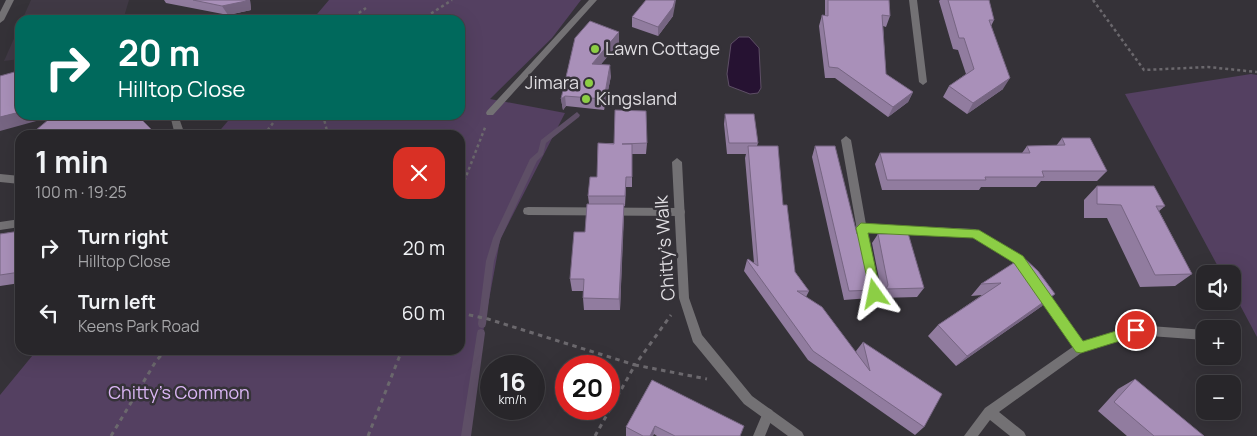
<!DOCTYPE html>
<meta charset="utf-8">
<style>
body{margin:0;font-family:Manrope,sans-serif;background:#302e32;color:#f1f3f6;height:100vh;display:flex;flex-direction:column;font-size:19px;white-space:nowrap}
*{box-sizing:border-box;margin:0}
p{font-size:16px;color:#a5a5a8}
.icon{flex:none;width:28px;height:28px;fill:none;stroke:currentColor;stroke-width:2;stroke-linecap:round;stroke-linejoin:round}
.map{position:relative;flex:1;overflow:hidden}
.drawer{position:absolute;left:15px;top:130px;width:450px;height:225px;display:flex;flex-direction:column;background:#28262a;border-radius:15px;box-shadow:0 5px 20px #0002,0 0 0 1px #444347}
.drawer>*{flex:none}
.top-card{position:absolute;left:15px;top:15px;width:450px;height:105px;border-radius:15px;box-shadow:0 5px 20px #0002,0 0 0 1px #444347;background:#00695c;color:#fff;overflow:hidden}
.fabs{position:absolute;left:1196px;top:265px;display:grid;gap:10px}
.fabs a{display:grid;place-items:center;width:45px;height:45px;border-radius:10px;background:#28262a;box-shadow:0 5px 20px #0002,0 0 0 1px #444347;font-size:25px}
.speed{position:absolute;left:480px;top:355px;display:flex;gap:10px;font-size:25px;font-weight:700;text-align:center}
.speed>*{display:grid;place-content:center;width:65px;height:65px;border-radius:50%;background:#28262a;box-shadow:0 5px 20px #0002,0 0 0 1px #444347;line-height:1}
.speed small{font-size:12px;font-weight:400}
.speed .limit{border:8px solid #d22;background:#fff;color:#111}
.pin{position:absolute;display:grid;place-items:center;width:42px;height:42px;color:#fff;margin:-21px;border:2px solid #fff;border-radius:50%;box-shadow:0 1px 5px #0007}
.me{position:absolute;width:55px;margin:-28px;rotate:348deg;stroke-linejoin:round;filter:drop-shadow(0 0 4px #0008)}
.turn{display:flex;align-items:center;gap:18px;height:105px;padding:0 20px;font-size:22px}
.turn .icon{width:65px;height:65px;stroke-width:2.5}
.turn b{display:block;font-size:35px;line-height:42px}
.round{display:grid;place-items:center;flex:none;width:52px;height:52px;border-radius:15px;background:#302e32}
.head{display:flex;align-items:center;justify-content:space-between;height:85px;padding:0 20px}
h1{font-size:30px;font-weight:700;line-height:38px}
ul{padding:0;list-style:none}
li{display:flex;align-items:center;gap:15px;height:65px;padding:0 20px}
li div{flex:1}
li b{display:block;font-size:19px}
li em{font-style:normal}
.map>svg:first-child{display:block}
.built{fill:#403945}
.green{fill:#544061}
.water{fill:#261232;stroke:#5e4f66}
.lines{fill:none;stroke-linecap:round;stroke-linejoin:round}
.stream{fill:#5e4f66;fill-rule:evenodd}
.path-far1{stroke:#6b686d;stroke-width:2.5;stroke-dasharray:3 3;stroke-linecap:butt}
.path{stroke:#6b686d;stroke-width:3;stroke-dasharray:4.5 4.5;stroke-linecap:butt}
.service{fill:#737174;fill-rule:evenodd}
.minor{fill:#737174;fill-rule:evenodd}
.wall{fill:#917c9f}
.shaded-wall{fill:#766582}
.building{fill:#a990b9;stroke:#766582}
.route{fill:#8cce45;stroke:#5b862d}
.poi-dot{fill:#8cce45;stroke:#353238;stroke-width:2}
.labels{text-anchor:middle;stroke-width:5;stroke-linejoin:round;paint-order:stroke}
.poi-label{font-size:18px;fill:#dfdde1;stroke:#353238;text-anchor:start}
.street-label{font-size:18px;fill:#dfdde1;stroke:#353238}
.park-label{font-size:18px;fill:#dbb6f5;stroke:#353238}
</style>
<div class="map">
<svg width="1257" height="436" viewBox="0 0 1257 436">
<rect width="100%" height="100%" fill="#353238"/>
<path class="built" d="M31,0H129L123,20H22Z
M20,25V59L4,61Z"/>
<path class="green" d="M329,0H581L552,38L490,99L565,113L500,240L464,436H0V395L37,350H460V135H216L233,115H460V20H312Z
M1251,74L1257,75V337L1233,292L1232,274H1222L1125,94Z"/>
<path class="water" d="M739,37H749L759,48L761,88L758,93L750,94L729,86L727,74L731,44Z"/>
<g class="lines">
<path class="stream" d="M577,112L580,115L579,117L546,143L543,155L537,161L501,238L494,261L486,324L485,327L482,328L479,327L478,324L486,261L493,238L530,159L538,152L541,140Z
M481,329L484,330L485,333L471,436H461L477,333L478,330Z"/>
<path class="path-far1" d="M1093,0L1144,70L1208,67L1257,72
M349,20L366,8
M421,20L452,0
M323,115L328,135
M264,135L279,115
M460,192L486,125"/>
<path class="path" d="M460,313L488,319L635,365L671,315
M111,436L156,361L166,350
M368,436L402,350
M595,436L635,365L707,379"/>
<path class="service" d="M170,115H178L185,135H175Z
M846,136L851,140L870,247L869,250L865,251L861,250L860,247L841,140Z
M528,207L680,208L684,209L685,212L684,215L680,216L528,215L524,214L523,211L524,208Z
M768,408L772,410L774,414L765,436H753L764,410Z"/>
<path class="minor" d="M6,0H14L4,20L0,23V12Z
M589,0H597L493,115H487L486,113L487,111Z
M909,0H917L927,82L923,85L919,82Z
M677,158L682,162L689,298L702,335L752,396L802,432L804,436H788L744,404L693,342L679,298L672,162Z
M0,174L20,176V184L0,182Z
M20,219V227L0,230V222Z
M861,224L975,229L1022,257L1030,269L1029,272L1025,274L1021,272L1014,263L973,237L861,232L857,231L856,228L857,225Z
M1041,286L1045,288L1083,341L1136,325L1205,330V340L1136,335L1084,351L999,412L1024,432L1026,436H1010L990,420L978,436H964L985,408L1074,346L1037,294L1036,291L1037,288Z"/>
</g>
<path class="wall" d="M164,0H250L251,10L228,15L166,3Z
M825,0H889L890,16L886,27L883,26L886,74L913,92L908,102L888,117L835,78H825L819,26L822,15L825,16Z
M940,0H989L994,20L991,26L1003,89L967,114L943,97L949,86L966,74L958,50L953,49L939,1Z
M673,16L658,36L632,27V17Z
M575,38L619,43L601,64L611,76L604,110L566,106L563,110L561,99Z
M725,114L758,143L757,146L783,205L795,272L809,291L806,297L857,354L856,351L863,342L924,427L915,435L808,360L744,271L747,260L754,263L745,158L746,154H727L724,124Z
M1062,138L1107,171L1097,181H1041L1036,187H981L979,190H882L875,164L880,153H1022L1027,146H1056Z
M598,143H647L646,154H632V187H626L625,206H624L620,310H584L583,298V291H572L570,279L585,232L589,204L588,196L597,177Z
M815,146L857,234L875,290L870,298L844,300L812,157Z
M1097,186L1165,206L1159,211L1192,274L1175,286L1140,287L1107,218H1084V200Z
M20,231V283L0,286V234Z
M878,234L924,288L917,297L880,298L882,294L872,243Z
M1023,257L1042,306L956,366L928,336L938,325L982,295L971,296L981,284Z
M1135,379L1204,436H1127L1098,411L1118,389Z
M652,380L740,436H657L654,434L653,436H626V427Z"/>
<path class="shaded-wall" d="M246,0H250L251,10L228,15L222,6Z
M675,0H676L673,16L658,36V27Z
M619,32V43L592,75V64Z
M610,65L611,76L604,110V99Z
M18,71L20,73V83L17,81Z
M1010,78L1003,89L967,114L973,103Z
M913,92L908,102L888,117L893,107Z
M565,96L566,106L563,110L561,99Z
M20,112V115H58L0,131V117Z
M624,204V218L620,310L619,299Z
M1055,294L1042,306L956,366L967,356Z
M655,426L653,436H650Z"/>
<path class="building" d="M193,0H246V1L222,6Z
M646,0H675L673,7L658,27L632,17Z
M828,0H889L890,16L882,15L886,74L913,92L893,107L838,68L829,67L822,15L828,16Z
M948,0H989L994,20H989L1010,78L973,103L949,86L974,69L964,38H959Z
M590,21L619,32L592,64L610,65L604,99L565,96L561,99L575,38Z
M18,71L17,81L20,80V112L0,117V76Z
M615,110L646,111L647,143L622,144H632V177H626L625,196H588L590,177H597L598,143L614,144Z
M725,114H754L758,143H729Z
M54,115H104L106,116L110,115L115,119L122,115H137L157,135H30Z
M1062,138H1090L1107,171H1042L1044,177H985L986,180H887L880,153H1030L1027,146L1065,145Z
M748,146H778L783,205H787L795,272L809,291H797L822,307L870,371L863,342L942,394L924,427L813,351L747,260L748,259L758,266Z
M815,146H835L857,234H864L875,290L849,291Z
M1097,186H1154L1165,206H1156L1192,274L1155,275L1121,205L1097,204Z
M587,204H624L619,299L583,298L584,279H570L574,232H585Z
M20,231V272L0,275V234Z
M908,233L924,288L886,289L888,285L878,234Z
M1023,257L1038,271L1055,294L967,356L938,325L1001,283L981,284Z
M1135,379L1204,436H1154L1114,402Z
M652,380L744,426L740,436H675L655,426L650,436H643L626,427Z"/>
<path class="route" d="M861,223L979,230L1023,256L1083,341L1136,325L1141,326L1143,330L1141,334L1136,336L1081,353L1076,352L1014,263L973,238L868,233L881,294L880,297H871L856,228Z"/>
<g class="poi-dot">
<circle cx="595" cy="49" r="5"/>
<circle cx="589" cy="83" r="5"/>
<circle cx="586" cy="99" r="5"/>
</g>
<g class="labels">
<g class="poi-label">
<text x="605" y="55">Lawn Cottage</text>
<text x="579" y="89" text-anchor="end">Jimara</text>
<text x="596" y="105">Kingsland</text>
</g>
<g class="street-label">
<text transform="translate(665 248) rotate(-94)" y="6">Chitty's Walk</text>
</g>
<g class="park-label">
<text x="179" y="399">Chitty's Common</text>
</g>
</g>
</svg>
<div class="fabs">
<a><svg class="icon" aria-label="sound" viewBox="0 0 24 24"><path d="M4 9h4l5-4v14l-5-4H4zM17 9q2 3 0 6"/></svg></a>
<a>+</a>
<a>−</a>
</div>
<div class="speed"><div>16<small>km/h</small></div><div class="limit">20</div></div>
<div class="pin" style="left:1136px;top:330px;background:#d93025"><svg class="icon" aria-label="arrive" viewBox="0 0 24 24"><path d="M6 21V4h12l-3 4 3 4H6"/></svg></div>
<svg class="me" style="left:875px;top:294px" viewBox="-20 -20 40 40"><path d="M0-17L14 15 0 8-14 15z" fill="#8cce45" stroke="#fff" stroke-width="4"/></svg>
<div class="top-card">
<div class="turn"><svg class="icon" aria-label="right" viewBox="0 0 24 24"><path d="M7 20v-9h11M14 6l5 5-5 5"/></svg><div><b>20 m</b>Hilltop Close</div></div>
</div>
<section class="drawer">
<div class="head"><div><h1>1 min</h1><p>100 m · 19:25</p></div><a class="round" style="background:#d93025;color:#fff"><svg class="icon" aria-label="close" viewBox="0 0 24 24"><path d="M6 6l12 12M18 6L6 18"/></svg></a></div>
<ul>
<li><svg class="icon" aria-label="right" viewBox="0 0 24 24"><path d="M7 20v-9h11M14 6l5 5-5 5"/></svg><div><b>Turn right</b><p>Hilltop Close</p></div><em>20 m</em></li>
<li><svg class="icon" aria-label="left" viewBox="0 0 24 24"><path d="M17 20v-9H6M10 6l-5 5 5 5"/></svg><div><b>Turn left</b><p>Keens Park Road</p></div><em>60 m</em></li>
</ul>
</section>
</div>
